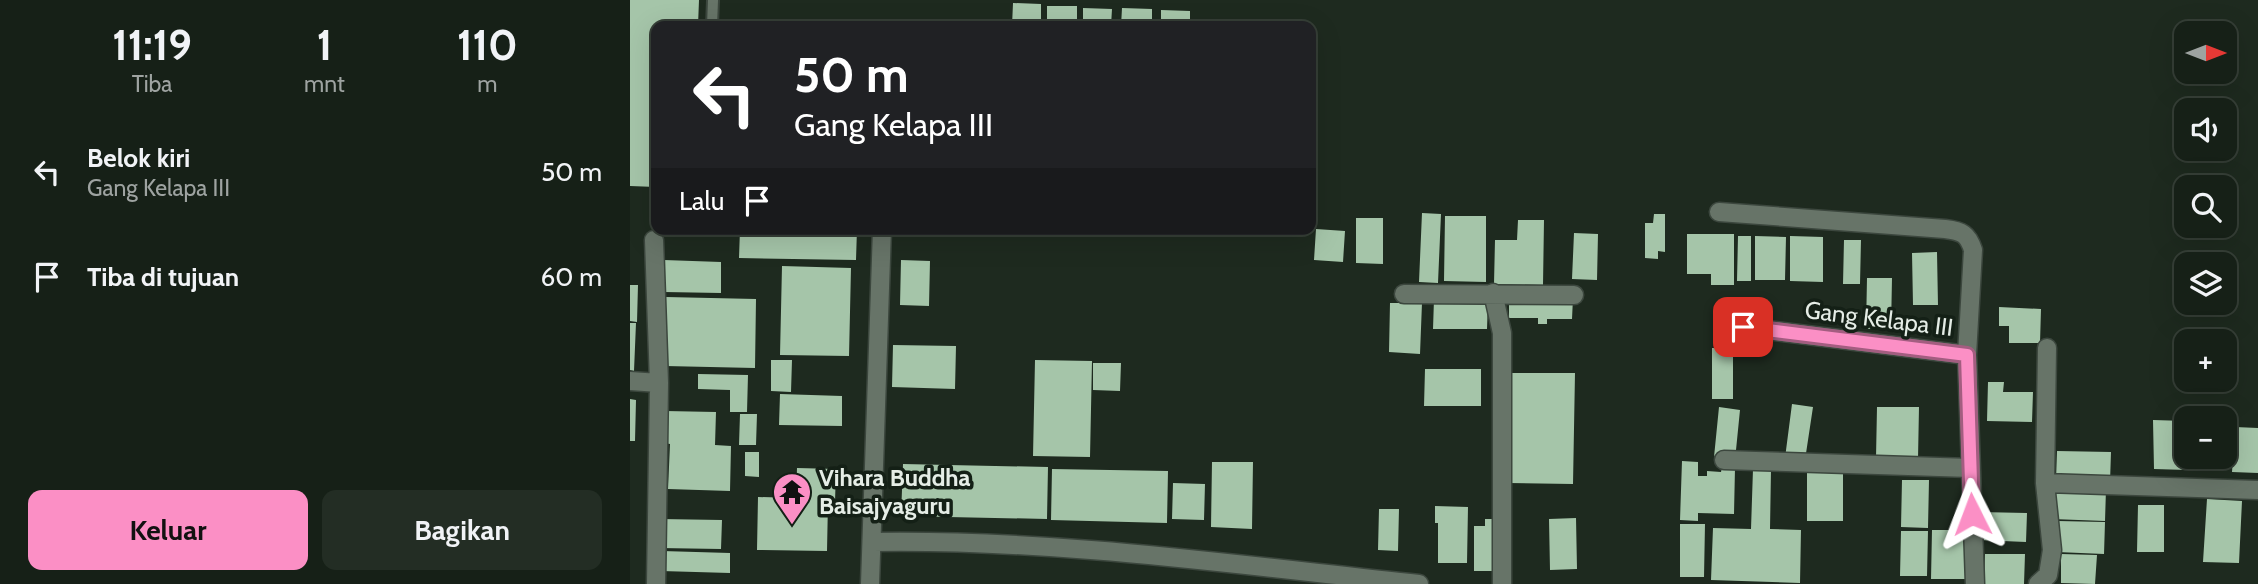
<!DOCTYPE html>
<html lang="id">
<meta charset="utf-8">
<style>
body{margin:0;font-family:Cabin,sans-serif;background:#232d24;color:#f1f3f6;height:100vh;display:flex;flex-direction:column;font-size:26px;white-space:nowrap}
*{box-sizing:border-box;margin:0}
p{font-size:23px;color:#9ea3a1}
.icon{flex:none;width:38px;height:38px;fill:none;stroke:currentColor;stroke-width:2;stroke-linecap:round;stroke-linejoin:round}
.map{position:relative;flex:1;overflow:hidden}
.side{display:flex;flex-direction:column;background:#162017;width:630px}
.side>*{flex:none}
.banner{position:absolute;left:21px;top:21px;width:665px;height:214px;border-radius:14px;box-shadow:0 7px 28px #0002,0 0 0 2px #353e36;background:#202124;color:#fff;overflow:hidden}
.needle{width:46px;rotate:90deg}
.controls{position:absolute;left:1544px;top:21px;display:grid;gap:14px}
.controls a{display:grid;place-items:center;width:63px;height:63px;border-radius:14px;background:#162017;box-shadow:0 7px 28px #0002,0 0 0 2px #353e36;font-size:35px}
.pin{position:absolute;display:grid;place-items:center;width:60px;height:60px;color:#fff;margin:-30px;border-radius:14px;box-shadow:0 4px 10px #0006}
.me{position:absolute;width:77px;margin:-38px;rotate:357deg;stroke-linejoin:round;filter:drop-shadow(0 0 5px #0008)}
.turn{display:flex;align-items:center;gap:24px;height:147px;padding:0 28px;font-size:32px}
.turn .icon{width:91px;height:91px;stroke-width:2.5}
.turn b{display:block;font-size:49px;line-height:60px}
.then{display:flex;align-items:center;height:66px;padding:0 28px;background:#0003;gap:14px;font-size:26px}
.eta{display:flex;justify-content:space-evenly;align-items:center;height:119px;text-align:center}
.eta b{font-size:42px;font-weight:800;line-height:49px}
.action{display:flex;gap:14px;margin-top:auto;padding:14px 28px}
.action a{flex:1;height:80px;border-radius:14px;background:#fb8fc5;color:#111;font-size:28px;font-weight:800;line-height:80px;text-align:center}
.action a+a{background:#232d24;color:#f1f3f6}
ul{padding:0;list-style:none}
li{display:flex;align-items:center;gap:21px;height:105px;padding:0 28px}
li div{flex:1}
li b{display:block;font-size:26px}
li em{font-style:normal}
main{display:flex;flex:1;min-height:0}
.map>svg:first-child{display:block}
.building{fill:#a5c5a9}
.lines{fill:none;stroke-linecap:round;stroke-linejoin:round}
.service-casing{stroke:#3c473e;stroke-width:14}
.minor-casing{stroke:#3c473e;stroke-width:21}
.service{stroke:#677468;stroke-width:10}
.minor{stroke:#677468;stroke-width:18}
.route-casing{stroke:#a35d80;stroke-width:18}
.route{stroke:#fb8fc5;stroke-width:12}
.labels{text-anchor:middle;stroke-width:7;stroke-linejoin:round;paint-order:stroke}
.street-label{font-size:24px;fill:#e5ede6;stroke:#142016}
.poi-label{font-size:24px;font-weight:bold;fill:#e5ede6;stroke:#142016;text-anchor:start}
</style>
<main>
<section class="side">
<div class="eta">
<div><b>11:19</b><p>Tiba</p></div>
<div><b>1</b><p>mnt</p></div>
<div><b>110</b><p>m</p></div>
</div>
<ul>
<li><svg class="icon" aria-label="left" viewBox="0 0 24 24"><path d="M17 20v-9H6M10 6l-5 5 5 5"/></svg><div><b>Belok kiri</b><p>Gang Kelapa III</p></div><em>50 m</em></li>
<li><svg class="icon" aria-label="arrive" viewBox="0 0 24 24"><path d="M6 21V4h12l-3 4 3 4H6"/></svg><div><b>Tiba di tujuan</b></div><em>60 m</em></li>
</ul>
<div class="action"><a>Keluar</a><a>Bagikan</a></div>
</section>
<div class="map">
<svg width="1628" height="584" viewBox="0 0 1628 584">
<rect width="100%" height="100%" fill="#1e2a1f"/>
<path class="building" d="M0,0H69L68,26H26V187L0,186Z
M383,3L411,4V26H382Z
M417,6H447V26H417Z
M453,8L482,9L481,26H453Z
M492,8L522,9V26H491Z
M531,10L560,11V26H531Z
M792,213L811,214L808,283L789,282Z
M1024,214H1035V252L1028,251V259L1015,258V223H1023Z
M815,216H856V282L814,281Z
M726,218H753V264L726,263Z
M888,220H914L913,285L864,284L865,240H887Z
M110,229H227L226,260L109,258Z
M686,229L715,231L713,262L684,260Z
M944,233L968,234L967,280L942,279Z
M1057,234H1104V285H1081V274H1057Z
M1108,236H1121V281H1107Z
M1125,236L1156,237L1155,280H1125Z
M1160,236L1193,237V282L1160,281Z
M1214,240H1231L1230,284H1213Z
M1307,252L1308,305H1283L1282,253Z
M34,260L91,262V293L34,292Z
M271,260L300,261L299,306L270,305Z
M152,266L221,268L219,356L150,355Z
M1237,278H1262L1261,329H1236Z
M0,285H8L7,322L0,321Z
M36,297L126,299L125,368L35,366Z
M879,298H943L942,319H917V324H908V318H879Z
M804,299L858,300L857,329H803Z
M760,303H792L790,354L759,352Z
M1369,307L1411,309L1410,343H1379V326H1369Z
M0,323H6L4,371L0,370Z
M263,345L326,346L325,389L262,387Z
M1082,348H1103V399H1082Z
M141,360H162L161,392L141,391Z
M405,360L462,361L460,457L403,456Z
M463,363H491L490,391L463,390Z
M795,369H851V406H794Z
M879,373H945L943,484L878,483Z
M68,374L118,375L117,412H100V390L68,389Z
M1358,382H1374L1373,392H1403L1402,422L1357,421Z
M150,394L212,396V426L149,425Z
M0,399L6,400L5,441H0Z
M1162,404L1183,407L1175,460L1155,458Z
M1089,407L1110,410L1105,460L1084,457Z
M1247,407H1289L1288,459L1246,458Z
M35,411L86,412L85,445L101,446L100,491L38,489L40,444L34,443Z
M110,414H127L126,445H109Z
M1523,420L1556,421L1557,470L1524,469Z
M1605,427L1628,428V473L1602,472Z
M1427,451L1481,452L1480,482L1426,480Z
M115,452H129V477L115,476Z
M1052,461L1068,462V476H1077V471L1091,472L1092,467L1105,468L1104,514L1068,513V521L1050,520Z
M582,462H623L622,529L581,527Z
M273,464L418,467L417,519L271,516Z
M167,468L206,469L205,502H198L197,551L127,550L128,497L166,498Z
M422,469L538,471L537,523L421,520Z
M1123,469L1141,470L1140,529L1171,530L1170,583L1081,580L1083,528L1121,529Z
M1177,473H1213V521H1177Z
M1272,480H1299L1298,528L1271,527Z
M543,483L575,484L574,520L542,519Z
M1423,487L1476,489L1475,521L1422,519Z
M1577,499L1612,501L1609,563L1573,562Z
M1508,505H1534V552H1507Z
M805,506L838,507L837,563H808V523H805Z
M749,509H769L768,551L748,550Z
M1349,512L1397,513L1396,542L1349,540Z
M946,518L947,569L920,570L919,519Z
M30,519L92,520L91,549L29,548Z
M855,519H866L865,571H844V526H855Z
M1428,521L1475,522L1474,554L1427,552Z
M1050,524H1075L1074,577H1050Z
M1302,530H1338V579H1301Z
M1271,531H1298L1297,576H1270Z
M32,551L100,553V573L31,571Z
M1355,554H1395L1394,584H1354Z
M1431,554L1467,555L1465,584L1431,583Z"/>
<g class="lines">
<defs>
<path id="service" d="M82,26L83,0"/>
<path id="minor" d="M1089,212L1315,229C1332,231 1338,234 1343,250L1337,355L1345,584
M24,240L29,383L26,584
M863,293L872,333V584
M774,294L944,295
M1113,327L1337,355
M0,381L29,383
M1094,460L1340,468
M1415,483L1628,490
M242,542C425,539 608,565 789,584
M240,584L252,229
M1408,584L1418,575L1422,550L1415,483L1417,348"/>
</defs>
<use href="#service" class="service-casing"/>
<use href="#minor" class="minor-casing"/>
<use href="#service" class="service"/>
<use href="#minor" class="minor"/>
</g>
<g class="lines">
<defs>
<path id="route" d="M1113,327L1337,355L1342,514"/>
</defs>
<use href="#route" class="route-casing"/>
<use href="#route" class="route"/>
</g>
<defs>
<symbol id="temple-pin" viewBox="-11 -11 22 30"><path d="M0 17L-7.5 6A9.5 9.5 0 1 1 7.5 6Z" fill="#fb8fc5" stroke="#142016"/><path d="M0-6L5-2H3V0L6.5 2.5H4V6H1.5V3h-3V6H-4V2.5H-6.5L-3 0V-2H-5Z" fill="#111"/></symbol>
</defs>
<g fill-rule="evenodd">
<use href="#temple-pin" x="140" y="470" width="44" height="60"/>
</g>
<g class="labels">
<g class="street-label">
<text transform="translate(1249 319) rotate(7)" y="8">Gang Kelapa III</text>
</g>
<g class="poi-label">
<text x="189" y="486">Vihara Buddha<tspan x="189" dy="28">Baisajyaguru</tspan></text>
</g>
</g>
</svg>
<div class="controls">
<a><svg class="needle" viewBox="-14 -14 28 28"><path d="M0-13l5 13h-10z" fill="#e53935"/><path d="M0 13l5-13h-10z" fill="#9ea3a1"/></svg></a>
<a><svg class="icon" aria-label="sound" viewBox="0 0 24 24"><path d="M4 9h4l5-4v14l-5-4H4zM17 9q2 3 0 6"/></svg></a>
<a><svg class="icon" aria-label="search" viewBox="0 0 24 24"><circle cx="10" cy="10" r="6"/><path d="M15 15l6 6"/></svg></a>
<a><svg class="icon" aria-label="layers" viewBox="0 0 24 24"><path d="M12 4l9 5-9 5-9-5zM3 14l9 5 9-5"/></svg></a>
<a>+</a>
<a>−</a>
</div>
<div class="pin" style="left:1113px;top:327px;background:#d93025"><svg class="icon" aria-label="arrive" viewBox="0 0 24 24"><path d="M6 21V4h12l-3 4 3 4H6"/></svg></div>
<svg class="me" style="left:1342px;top:514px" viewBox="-20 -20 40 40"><path d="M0-17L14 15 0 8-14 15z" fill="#fb8fc5" stroke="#fff" stroke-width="4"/></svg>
<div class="banner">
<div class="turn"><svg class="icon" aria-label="left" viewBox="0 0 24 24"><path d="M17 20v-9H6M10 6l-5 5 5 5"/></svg><div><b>50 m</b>Gang Kelapa III</div></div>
<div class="then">Lalu<svg class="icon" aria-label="arrive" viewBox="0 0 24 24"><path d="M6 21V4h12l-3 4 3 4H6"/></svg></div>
</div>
</div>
</main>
